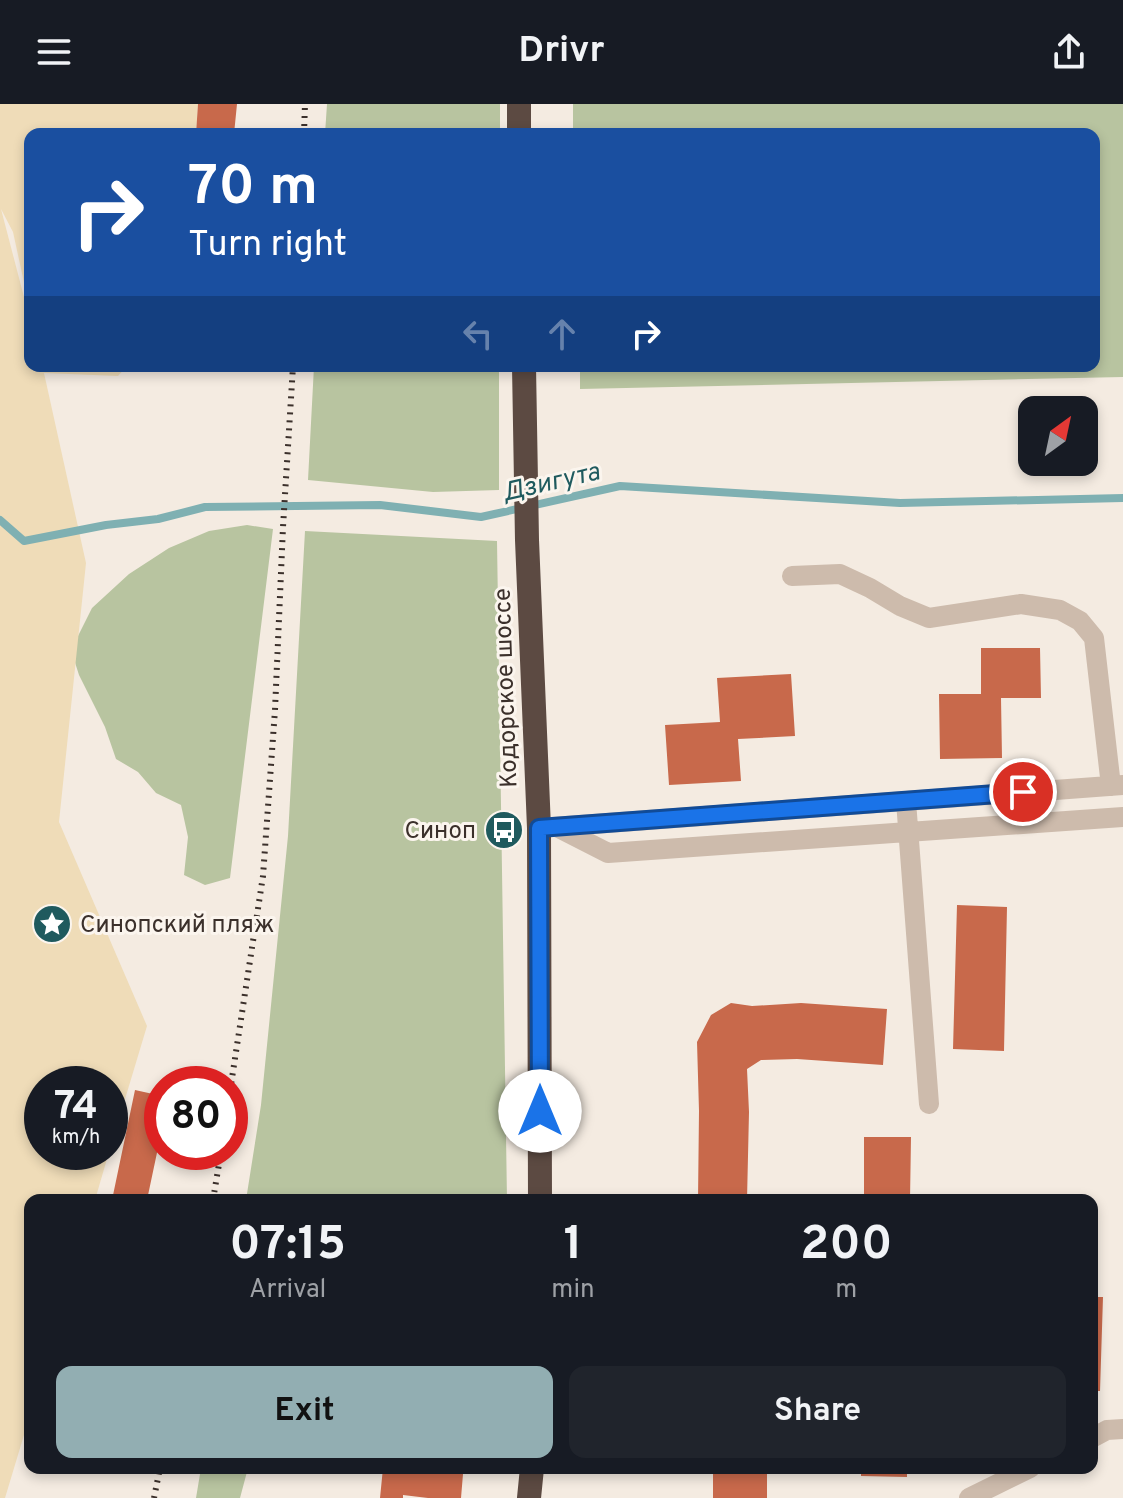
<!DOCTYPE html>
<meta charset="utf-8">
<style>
body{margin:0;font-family:Overpass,sans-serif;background:#20242c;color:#f1f3f6;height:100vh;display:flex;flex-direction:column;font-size:30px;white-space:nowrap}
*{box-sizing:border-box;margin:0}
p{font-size:26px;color:#9ea1a6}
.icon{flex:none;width:44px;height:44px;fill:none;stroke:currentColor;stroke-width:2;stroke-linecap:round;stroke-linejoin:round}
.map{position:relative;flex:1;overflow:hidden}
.drawer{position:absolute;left:24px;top:1090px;width:1074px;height:280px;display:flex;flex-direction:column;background:#171b24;border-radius:16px;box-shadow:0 4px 12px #0003}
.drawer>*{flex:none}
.hud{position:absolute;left:24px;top:24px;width:1076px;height:244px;border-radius:16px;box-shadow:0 4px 12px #0003;background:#1a4fa0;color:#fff;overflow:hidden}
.needle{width:52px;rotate:33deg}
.tools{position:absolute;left:1018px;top:292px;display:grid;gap:16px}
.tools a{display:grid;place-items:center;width:80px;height:80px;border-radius:16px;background:#171b24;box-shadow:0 4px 12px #0003;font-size:40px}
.speed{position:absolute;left:24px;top:962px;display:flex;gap:16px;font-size:40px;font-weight:700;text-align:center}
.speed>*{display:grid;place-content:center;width:104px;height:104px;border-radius:50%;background:#171b24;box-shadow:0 4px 12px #0003;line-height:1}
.speed small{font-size:20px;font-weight:400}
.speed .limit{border:12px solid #d22;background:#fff;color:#111}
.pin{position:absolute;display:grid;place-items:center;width:68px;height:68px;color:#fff;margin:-34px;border:4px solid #fff;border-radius:50%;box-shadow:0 2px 8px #0007}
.me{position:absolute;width:88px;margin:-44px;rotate:0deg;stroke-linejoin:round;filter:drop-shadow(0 0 6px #0008)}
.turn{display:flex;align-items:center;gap:28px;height:168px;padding:0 32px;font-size:36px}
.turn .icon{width:104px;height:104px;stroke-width:2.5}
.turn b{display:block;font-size:56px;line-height:68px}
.lanes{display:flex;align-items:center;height:76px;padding:0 32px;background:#0003;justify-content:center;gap:40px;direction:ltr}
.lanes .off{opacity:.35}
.eta{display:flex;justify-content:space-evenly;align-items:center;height:136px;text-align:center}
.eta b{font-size:48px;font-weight:700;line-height:56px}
.cta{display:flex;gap:16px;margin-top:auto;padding:16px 32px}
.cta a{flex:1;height:92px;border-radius:16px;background:#92aeb2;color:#111;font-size:32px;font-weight:700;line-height:92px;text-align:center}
.cta a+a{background:#20242c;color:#f1f3f6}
header{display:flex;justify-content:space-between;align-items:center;height:104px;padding:0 32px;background:#171b24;font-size:36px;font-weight:700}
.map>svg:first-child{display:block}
.green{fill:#b8c4a0}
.sand{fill:#efdcb8}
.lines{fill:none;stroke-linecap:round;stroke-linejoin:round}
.stream{stroke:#7fb0b2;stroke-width:8}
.building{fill:#c8694b}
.minor{stroke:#cdbbac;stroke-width:20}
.highway{stroke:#5c4a42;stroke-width:24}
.rail{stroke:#3b302b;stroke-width:6;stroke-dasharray:2 6;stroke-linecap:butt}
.route-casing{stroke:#114b97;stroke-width:20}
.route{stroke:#1a73e8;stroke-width:14}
.labels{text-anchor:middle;stroke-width:6;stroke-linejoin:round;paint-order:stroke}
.street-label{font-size:24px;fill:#3b302b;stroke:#fbf5ee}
.poi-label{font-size:24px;fill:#3b302b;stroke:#fbf5ee;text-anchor:end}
.water-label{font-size:26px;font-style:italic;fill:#1f5a5e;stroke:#fbf5ee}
</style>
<header><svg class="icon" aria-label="menu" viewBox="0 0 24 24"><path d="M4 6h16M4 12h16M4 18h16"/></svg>Drivr<svg class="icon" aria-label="share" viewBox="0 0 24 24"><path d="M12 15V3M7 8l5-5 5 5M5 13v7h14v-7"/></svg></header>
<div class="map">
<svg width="1123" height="1394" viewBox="0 0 1123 1394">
<rect width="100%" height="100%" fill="#f4ebe1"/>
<path class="green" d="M327,0H500V30H325Z
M573,0H1123V273L580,285V262H1094V30H573Z
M314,262H499V386L433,388L308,376Z
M247,421L273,425L230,774L205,781L184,771L188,733L181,701L156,689L138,668L116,655L105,623L79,571L71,546L92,504L129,470L169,444L209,427Z
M305,427L497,437L507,1096H246L261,1001L288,732Z
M201,1364H248L240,1394H196Z"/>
<path class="sand" d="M0,0H198L196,30H30V206L13,128L1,105L30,216V262H127L118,272L44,269L86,459L59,718L147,922L110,1045V980H42V1048H109L95,1096H30V1311L5,1394H0Z"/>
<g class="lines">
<path class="stream" d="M0,416L24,437L106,421L158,415L205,403L380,401L481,413L620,382L900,399L1123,394"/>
</g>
<path class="building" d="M198,0H237L234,30H196Z
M981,544H1040L1041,594H1001L1002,654L940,655L939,590H981Z
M791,570L795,632L738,635L741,677L669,681L665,621L720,618L717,574Z
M957,801L1007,803L1004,947L953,945Z
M731,899L752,902L801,899L887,905L883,961L797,955L761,956L747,965L749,1008L747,1096H698L699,1007L697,938L711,911Z
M135,986L162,992V1025L147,1096H112Z
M864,1033H911L910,1096H864Z
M1092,1193H1103L1100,1287H1092Z
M383,1364H413L463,1370L461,1394H428L403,1391V1394H380Z
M713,1364H767V1394H713Z
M861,1364H907V1373L861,1372Z"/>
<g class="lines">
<path class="minor" d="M792,472L840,470L870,484L900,502L929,514L1021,500L1060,506L1080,517L1094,534L1111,682
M906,697L929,1000
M557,723L608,749L1123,713
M539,724L1123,681
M1092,1334L1107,1326L1123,1325
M969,1394L1030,1364"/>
<path class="highway" d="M519,0V30
M524,262L527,436L539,724L540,1096
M529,1394L532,1364"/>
<path class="rail" d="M304,30L305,0
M230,987L263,772L275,606L283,423L293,262
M213,1096L221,1048
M154,1394L160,1364"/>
</g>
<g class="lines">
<defs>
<path id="route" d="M540,1007L539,724L1023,688"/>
</defs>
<use href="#route" class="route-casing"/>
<use href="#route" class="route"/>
</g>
<defs>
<symbol id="bus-disc" viewBox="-11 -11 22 22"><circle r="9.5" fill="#1f5a5e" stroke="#fbf5ee"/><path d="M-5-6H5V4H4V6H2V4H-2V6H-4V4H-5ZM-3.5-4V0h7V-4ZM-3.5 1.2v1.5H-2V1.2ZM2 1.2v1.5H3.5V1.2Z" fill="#fff"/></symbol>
<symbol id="sight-disc" viewBox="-11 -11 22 22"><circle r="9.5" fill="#1f5a5e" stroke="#fbf5ee"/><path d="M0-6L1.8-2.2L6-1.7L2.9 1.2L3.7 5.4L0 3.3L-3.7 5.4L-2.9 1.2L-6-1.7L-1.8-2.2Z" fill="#fff"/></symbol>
</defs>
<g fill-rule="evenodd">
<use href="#bus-disc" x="482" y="704" width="44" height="44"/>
<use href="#sight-disc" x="30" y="798" width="44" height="44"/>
</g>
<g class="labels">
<g class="street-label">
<text transform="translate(505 584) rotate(-92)" y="8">Кодорское шоссе</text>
</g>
<g class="poi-label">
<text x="476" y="734">Синоп</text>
<text x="80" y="828" text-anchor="start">Синопский пляж</text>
</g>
<g class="water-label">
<text transform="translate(551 377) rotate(-13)" y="9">Дзигута</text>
</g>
</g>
</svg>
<div class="tools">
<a><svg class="needle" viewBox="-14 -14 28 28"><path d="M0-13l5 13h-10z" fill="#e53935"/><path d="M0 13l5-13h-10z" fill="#9ea1a6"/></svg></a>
</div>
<div class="speed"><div>74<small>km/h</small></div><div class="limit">80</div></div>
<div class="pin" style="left:1023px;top:688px;background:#d93025"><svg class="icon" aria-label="arrive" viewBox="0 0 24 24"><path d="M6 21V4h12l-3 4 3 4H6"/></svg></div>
<svg class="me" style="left:540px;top:1007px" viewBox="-20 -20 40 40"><circle r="19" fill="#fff"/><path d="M0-13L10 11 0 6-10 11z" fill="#1a73e8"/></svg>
<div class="hud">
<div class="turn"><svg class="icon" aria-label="right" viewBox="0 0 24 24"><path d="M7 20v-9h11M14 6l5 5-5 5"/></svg><div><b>70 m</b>Turn right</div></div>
<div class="lanes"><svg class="icon off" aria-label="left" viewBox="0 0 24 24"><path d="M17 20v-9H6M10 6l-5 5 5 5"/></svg><svg class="icon off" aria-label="ahead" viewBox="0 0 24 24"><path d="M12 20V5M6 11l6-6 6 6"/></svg><svg class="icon" aria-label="right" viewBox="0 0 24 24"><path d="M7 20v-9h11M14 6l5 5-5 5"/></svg></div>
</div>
<section class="drawer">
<div class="eta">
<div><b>07:15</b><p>Arrival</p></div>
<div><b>1</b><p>min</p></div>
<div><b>200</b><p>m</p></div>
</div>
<div class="cta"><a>Exit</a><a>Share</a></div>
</section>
</div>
